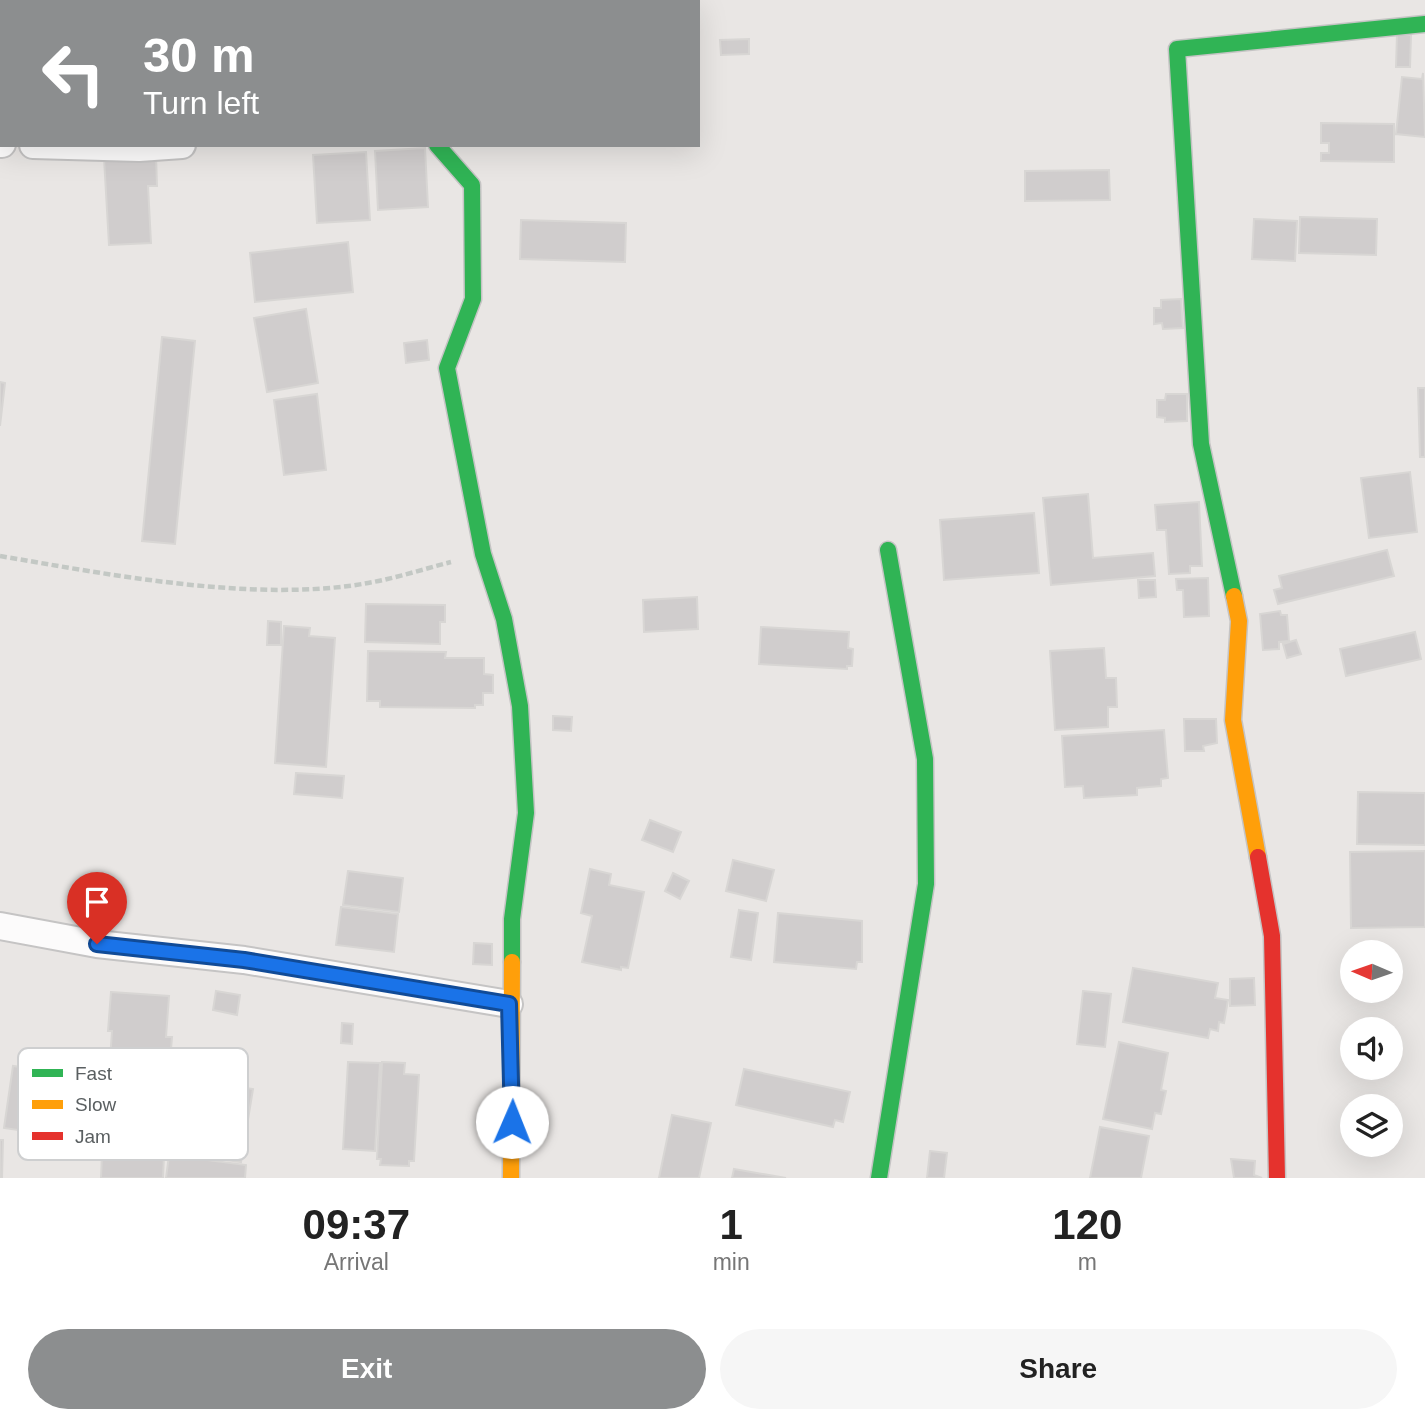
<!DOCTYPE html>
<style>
body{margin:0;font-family:Arial,sans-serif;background:#f6f6f6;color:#222;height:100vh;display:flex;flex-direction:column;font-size:26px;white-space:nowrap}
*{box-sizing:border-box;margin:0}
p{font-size:23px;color:#767676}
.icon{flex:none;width:38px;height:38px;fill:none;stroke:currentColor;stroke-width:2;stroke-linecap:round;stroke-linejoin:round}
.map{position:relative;height:1178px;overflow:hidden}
.drawer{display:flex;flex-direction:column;background:#fff;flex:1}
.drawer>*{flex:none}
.top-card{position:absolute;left:0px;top:0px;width:700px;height:147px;box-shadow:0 7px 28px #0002;background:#8c8e8f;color:#fff;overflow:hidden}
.needle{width:46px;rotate:272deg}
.controls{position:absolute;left:1340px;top:940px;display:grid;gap:14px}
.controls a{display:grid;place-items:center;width:63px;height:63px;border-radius:50%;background:#fff;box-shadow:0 7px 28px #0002;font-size:35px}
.pin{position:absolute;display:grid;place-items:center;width:60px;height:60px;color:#fff;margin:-72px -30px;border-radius:50% 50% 50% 0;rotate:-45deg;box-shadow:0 0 7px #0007}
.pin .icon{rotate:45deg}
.me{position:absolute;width:77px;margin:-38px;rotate:1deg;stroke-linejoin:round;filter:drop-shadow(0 0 5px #0008)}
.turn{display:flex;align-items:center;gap:24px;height:147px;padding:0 28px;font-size:32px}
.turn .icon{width:91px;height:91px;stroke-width:2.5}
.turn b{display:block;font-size:49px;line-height:60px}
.eta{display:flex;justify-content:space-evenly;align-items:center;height:119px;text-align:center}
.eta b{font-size:42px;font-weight:700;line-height:49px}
.button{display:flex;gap:14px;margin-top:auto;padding:14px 28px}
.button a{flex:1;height:80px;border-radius:42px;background:#8c8e8f;color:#fff;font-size:28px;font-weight:700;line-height:80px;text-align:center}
.button a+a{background:#f6f6f6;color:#222}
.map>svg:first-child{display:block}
.building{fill:#d0cdcd;stroke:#d8d6d4;stroke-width:2}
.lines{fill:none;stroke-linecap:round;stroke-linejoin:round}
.street-casing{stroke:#c5c4c4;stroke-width:30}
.fast-casing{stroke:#c5c4c4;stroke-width:19}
.slow-casing{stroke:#c5c4c4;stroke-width:19}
.jam-casing{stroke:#c5c4c4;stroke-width:19}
.path{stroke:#c3c8c4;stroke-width:4.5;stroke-dasharray:7 3.5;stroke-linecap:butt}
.street{stroke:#fcfbfb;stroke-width:26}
.fast{stroke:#30b455;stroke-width:16}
.slow{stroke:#ff9f0a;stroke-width:16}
.jam{stroke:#e5322d;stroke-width:16}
.route-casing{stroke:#114b97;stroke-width:18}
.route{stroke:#1a73e8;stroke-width:12}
.key{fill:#fff;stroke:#cecfd0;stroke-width:2}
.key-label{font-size:19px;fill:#5a5f61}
</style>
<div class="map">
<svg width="1425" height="1178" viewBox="0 0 1425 1178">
<rect width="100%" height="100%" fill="#e9e6e4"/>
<path class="building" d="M1397,34L1411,35L1410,67H1396Z
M749,39V54L721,55L720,40Z
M1423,73L1425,137L1396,134L1402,77L1422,79Z
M1321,123L1394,124V162L1321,161V153H1329V143H1321Z
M425,148L428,207L378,210L375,151Z
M366,152L370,220L317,223L313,155Z
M156,155L157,186H148L151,243L109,245L104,158Z
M1109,170L1110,200L1025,201V171Z
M1300,217L1377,219L1376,255L1299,253Z
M1254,219L1297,221L1295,261L1252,259Z
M521,220L626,223L625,262L520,259Z
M348,242L353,292L255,302L250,253Z
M1181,299L1183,328L1163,329L1162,323L1154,324V308H1161V300Z
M306,309L318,383L267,392L254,318Z
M162,337L195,341L175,544L142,541Z
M427,340L429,360L406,363L404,343Z
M0,382L5,383L0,426Z
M1418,388H1425V457H1420Z
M317,394L326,470L284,475L274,400Z
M1166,394H1187V421L1165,422V418L1157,417V400H1165Z
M1410,472L1417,532L1369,538L1361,478Z
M1088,494L1093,558L1153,553L1155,576L1051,585L1043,498Z
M1199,502L1202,566H1190V573L1169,574L1166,530H1157L1155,505Z
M1034,513L1039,573L944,580L940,520Z
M1387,550L1394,576L1278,604L1274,590L1282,588L1279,576Z
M1208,578L1209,616L1184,617L1183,590H1177L1176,579Z
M1138,580H1155L1156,597L1139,598Z
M697,597L698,629L644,632L643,600Z
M366,604L445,605V622H440V644L365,642Z
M1280,611L1281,615H1287L1289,641L1279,642V649L1263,650L1260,614Z
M268,621L281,622V645H267Z
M284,626L310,628L309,636L335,638L326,767L275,763Z
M761,627L849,632L848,648L853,649L852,666H847V669L759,664Z
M1415,632L1421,659L1346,676L1340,649Z
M1296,640L1301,654L1287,658L1283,644Z
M1104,648L1106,678H1116L1117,707H1108V727L1055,730L1050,651Z
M368,651L446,652L445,658H484V674L493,675V693H483V705H475V708L380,707V701H367Z
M553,716L572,717L571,731L553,730Z
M1184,719H1216L1217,743L1203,746L1204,751H1185Z
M1164,730L1168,778L1161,779V786L1137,788V795L1084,798L1083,786L1065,787L1062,736Z
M296,773L344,776L342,798L294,794Z
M1358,792L1425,793V845L1357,844Z
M650,820L681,832L673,852L642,840Z
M1425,851V927L1351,928L1350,852Z
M733,860L774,870L766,901L726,891Z
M590,869L611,874L609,885L644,892L628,968L621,967V970L582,962L592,916L581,913Z
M348,871L403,878L399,912L343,905Z
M673,873L689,881L680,899L665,891Z
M341,907L398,914L394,952L336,945Z
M739,910L758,913L751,960L731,957Z
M778,913L862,921V962H857L856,969L774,962Z
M474,943L492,944V965L473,964Z
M1133,968L1218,983L1215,998L1228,1000L1224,1023L1219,1022L1218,1031L1210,1029L1208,1038L1123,1022Z
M1254,978L1255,1005L1230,1006V979Z
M216,991L240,995L237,1015L213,1010Z
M1083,991L1111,994L1105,1047L1077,1044Z
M111,992L169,996L166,1037H172L166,1112H161L158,1148L100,1143L103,1104H107L112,1031H108Z
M342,1023L353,1024L352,1044L341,1043Z
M1119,1042L1168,1053L1161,1090L1166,1091L1161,1114L1155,1113L1152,1129L1103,1119Z
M43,1062L59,1064L58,1074L82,1077L73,1138L4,1128L13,1066L42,1070Z
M348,1062L380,1063L375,1151L343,1149Z
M382,1062L405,1063L404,1074L419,1075L414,1161H409V1166L380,1165L381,1159H377Z
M744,1069L850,1092L843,1122L835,1120L833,1127L736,1105Z
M196,1080L253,1089L241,1162L184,1154Z
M672,1115L711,1123L699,1178H659Z
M1100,1127L1149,1136L1141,1178H1090Z
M0,1140H3L2,1178H0Z
M930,1151L947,1153L944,1178H927Z
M102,1153L164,1155L163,1178H101Z
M169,1155L246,1165L245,1178H166Z
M1231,1159L1255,1161L1254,1175L1262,1178H1234Z
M734,1169L786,1178H732Z"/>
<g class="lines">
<defs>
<path id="street" d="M0,144H2
M33,145L139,148L182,145
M0,926L97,944L244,960L509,1004"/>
<path id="fast" d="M437,145L472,185L473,299L447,368L483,554L504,619L520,706L526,813L512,919V962
M1234,596L1201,444L1177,49L1425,24
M879,1178L926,884L925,759L888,550"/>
<path id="slow" d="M1234,596L1239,621L1233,720L1258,857
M511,1178L512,962"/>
<path id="jam" d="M1258,857L1272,936L1277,1178"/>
</defs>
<use href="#street" class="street-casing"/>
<use href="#fast" class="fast-casing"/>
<use href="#slow" class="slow-casing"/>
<use href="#jam" class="jam-casing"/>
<path class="path" d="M0,556C111,575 257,603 368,583C396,578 424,569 451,562"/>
<use href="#street" class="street"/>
<use href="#fast" class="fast"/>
<use href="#slow" class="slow"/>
<use href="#jam" class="jam"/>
</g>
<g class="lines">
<defs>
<path id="route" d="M97,944L244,960L509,1004L512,1122"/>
</defs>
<use href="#route" class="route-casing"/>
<use href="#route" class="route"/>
</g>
<rect x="18" y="1048" width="230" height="112" rx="10" class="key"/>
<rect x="32" y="1069" width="31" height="8" fill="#30b455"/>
<rect x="32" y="1100" width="31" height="9" fill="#ff9f0a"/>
<rect x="32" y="1132" width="31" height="8" fill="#e5322d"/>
<g class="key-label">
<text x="75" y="1080">Fast</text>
<text x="75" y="1111">Slow</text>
<text x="75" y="1143">Jam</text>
</g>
</svg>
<div class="controls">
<a><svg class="needle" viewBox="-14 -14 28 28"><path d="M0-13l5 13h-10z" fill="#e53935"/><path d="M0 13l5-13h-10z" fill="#767676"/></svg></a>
<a><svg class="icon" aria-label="sound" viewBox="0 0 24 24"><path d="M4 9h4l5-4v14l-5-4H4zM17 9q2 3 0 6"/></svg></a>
<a><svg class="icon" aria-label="layers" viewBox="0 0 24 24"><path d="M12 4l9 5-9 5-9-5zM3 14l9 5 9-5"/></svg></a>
</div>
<div class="pin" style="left:97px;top:944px;background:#d93025"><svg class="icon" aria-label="arrive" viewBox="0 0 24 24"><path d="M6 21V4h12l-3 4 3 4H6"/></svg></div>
<svg class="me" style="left:512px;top:1122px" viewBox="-20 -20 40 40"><circle r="19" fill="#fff"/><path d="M0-13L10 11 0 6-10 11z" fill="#1a73e8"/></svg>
<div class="top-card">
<div class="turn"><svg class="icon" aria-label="left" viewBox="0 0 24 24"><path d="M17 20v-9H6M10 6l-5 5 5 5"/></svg><div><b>30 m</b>Turn left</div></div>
</div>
</div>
<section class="drawer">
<div class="eta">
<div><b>09:37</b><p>Arrival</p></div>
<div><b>1</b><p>min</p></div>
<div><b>120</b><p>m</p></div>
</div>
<div class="button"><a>Exit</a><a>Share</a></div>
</section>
